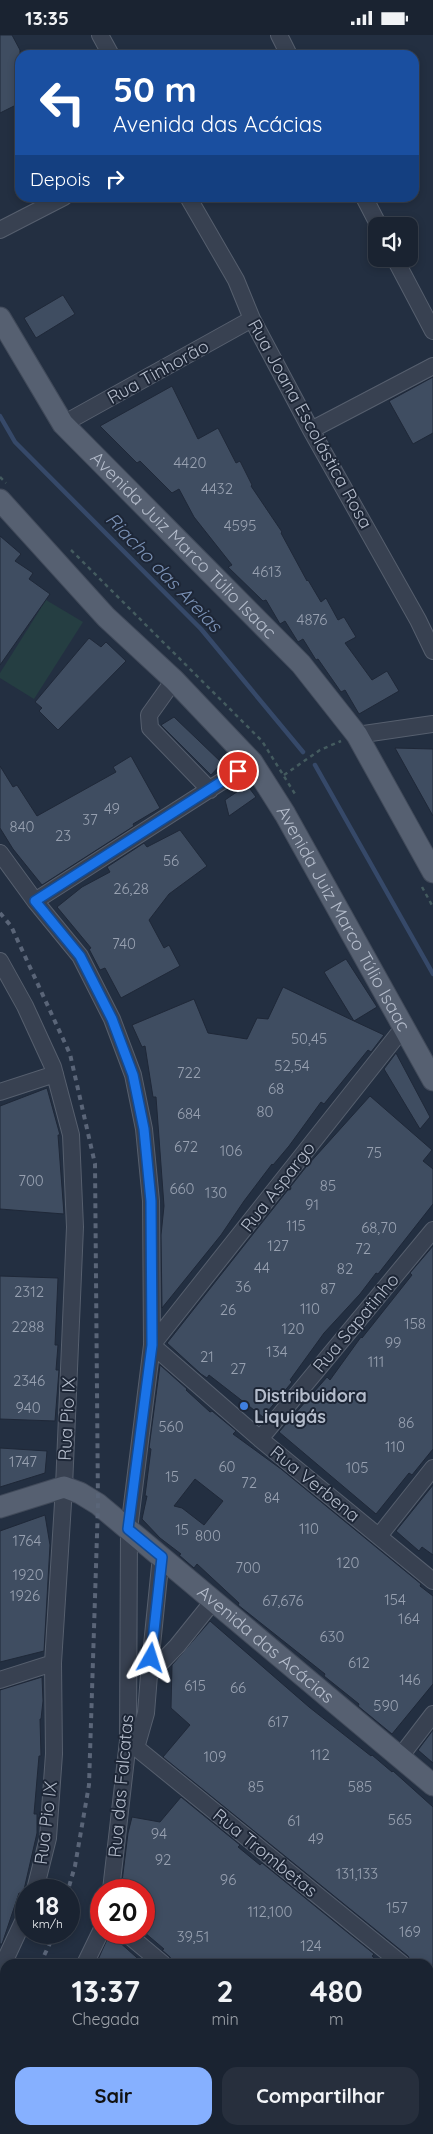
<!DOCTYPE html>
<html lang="pt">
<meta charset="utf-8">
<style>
body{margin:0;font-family:Quicksand,sans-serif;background:#272f3d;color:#f1f3f6;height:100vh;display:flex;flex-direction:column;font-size:19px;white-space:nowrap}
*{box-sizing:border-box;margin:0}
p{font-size:16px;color:#9fa4ab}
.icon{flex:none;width:28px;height:28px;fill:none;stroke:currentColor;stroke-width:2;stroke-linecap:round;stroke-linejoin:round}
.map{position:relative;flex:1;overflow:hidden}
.drawer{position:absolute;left:0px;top:1924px;width:434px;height:176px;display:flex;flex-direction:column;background:#1a2331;border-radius:15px 15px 0 0;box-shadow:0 2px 8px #0003,0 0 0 1px #38404d}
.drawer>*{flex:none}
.guide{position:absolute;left:15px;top:15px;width:404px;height:152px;border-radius:15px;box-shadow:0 2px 8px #0003,0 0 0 1px #38404d;background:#1a4fa0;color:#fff;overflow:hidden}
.tools{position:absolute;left:368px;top:182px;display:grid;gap:10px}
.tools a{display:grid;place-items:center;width:50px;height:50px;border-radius:10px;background:#1a2331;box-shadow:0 2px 8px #0003,0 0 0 1px #38404d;font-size:25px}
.speed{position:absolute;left:15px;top:1844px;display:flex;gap:10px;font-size:25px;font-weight:700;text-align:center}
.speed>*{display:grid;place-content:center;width:65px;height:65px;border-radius:50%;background:#1a2331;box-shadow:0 2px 8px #0003,0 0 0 1px #38404d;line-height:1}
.speed small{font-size:12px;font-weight:400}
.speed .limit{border:8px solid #d22;background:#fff;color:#111}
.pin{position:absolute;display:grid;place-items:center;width:42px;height:42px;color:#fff;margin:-21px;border:2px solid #fff;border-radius:50%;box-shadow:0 1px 5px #0007}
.me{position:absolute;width:55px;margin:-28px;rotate:6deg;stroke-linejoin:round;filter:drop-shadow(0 0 4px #0008)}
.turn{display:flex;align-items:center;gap:18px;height:105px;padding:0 15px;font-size:22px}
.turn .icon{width:65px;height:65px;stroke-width:2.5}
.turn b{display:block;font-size:35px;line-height:42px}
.then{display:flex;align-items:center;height:48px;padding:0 15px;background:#0003;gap:10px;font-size:19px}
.eta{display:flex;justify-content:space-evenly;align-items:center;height:85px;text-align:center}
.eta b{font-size:30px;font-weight:700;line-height:35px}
.cta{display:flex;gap:10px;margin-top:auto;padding:10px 15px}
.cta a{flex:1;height:58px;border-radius:15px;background:#86b0ff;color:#111;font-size:20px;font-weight:700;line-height:58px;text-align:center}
.cta a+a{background:#272f3d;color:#f1f3f6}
.status{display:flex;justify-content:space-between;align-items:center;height:35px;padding:0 25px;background:#1a2331;direction:ltr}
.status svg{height:14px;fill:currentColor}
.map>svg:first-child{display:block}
.green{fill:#253e42}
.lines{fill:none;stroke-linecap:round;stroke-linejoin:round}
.stream{stroke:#364969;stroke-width:4.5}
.building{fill:#3f4d61;stroke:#1f2838;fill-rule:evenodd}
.minor-casing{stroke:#565f6e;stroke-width:18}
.major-casing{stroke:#414a5a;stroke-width:23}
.path{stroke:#445b5f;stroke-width:2.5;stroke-dasharray:4 4;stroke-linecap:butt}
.minor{stroke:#384151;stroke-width:16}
.major{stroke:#566071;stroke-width:21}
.rail{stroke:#5a6578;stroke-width:4;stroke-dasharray:5 5;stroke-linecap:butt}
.route-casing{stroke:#114b97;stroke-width:12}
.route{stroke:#1a73e8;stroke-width:9}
.shop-dot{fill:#3f7fe0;stroke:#1d2636;stroke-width:2}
.labels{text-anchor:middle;stroke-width:4;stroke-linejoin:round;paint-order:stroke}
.number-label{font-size:15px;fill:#97a0b0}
.street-label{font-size:18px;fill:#b4bccb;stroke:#1d2636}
.poi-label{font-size:18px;font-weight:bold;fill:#b4bccb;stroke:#1d2636;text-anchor:start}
.water-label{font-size:19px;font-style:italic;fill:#7a91b5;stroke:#1d2636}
</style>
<div class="status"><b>13:35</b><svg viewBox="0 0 49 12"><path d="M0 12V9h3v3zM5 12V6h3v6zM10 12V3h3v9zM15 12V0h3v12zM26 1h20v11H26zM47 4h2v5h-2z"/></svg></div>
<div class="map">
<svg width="433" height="2099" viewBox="0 0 433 2099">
<rect width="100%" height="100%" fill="#232f41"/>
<path class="green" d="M46,565L83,587L34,664L0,643V638Z"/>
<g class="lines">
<path class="stream" d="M0,381L15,407L201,594L303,717
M315,730L433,939"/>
</g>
<path class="building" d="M0,0H12L20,15V68L0,78Z
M63,260L75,279L36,303L24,283Z
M433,342V398L413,409L389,366Z
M172,351L198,404L218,393L236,428L240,426L252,450L251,451L282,497L281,498L307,546L308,545L321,567L326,563L338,585L344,582L356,602L345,608L372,645L387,636L399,656L359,679L345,655L341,657L318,624L316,625L303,604L298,607L285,586L280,589L266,565L263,566L228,532L232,530L194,482L179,454L172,458L140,426L137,428L100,391Z
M0,501L21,519L15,526L33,538L29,544L50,559L0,630Z
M89,603L101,612L106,607L126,626L58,695L39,676L42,673L35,667Z
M174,682L222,728L211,740L161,690Z
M395,713L433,714V781Z
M131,721L160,773L133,789L134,791L42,850L13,814L0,793V731L13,752L17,750L37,781L116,737L113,732Z
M247,750L256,762L229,781L225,765Z
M180,795L207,831L169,859L149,885L164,913L169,910L180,931L121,963L105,933L100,935L89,914L91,913L57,872L82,852L110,837L107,832L144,808L147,812Z
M346,924L377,972L354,986L384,1000L371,1017L368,1015L324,1069L321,1067L289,1111L273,1130L272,1129L244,1166L221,1200L162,1273L161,1200L164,1171L156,1062H153L145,1011L142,1012L132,990L194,964L208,998L247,1004L257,983L268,984L283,952L354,986L324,937Z
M396,1018L430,1082L420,1094L384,1034Z
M47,1053L60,1100H58L64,1179L0,1174V1071Z
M370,1061L432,1115L423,1126L433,1134V1169L378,1239L376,1238L360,1259L324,1298L290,1345L292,1347L263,1382L209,1340L207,1343L201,1339L167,1308L306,1132Z
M433,1211V1414L412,1440L409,1438L376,1479L279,1397L327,1342L330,1345L361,1302L362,1303L412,1240L410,1238Z
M0,1241L58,1243L55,1310H58L56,1335H59L55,1386L0,1384Z
M160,1330L187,1354L186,1355L210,1377L212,1376L236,1396L233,1399L281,1434L421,1549L420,1551L433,1561V1649L392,1699L358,1671L359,1669L324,1641L325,1639L238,1570L239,1568L197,1529L194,1533L179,1520L181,1519L160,1503L142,1484L147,1461H145L151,1414L149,1413ZM195,1444L223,1466L204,1490L182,1473L174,1471Z
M0,1413L47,1416L45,1438L0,1452Z
M433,1450V1520L422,1512L419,1516L396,1496Z
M45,1480L50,1510L44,1616L0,1627V1496Z
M210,1586L309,1672L371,1721L372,1720L392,1737L393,1736L433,1772V1940L429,1936V1929H412L408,1921L163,1722L190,1690L171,1673L172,1630Z
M42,1642L43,1666L41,1684H40L41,1721H39L34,1779H37V1798L23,1859L19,1858L2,1909H0V1655Z
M433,1695V1728L418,1715Z
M181,1762L240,1810L238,1812L260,1830L262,1828L374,1919L372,1921L381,1929H173L170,1922L162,1915L164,1914L144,1897V1855H121L128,1798L132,1782L160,1787Z
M110,1898L118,1906L144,1929H96Z"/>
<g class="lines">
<defs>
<path id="minor" d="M100,0L111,20
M279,0L289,20
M188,162L236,245L252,284L311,395L418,585L433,616
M364,162L379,191
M0,195L64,162
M395,224L433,296
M63,389L252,284
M311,395L433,331
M174,645L149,680L150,693L210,755
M357,700L433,689
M0,818L35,866L80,921L112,984L133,1040L144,1094L151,1166L152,1310L129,1494L128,1706L111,1855
M35,866L252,727
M0,926L25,971L53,1032L71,1100L75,1192L64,1452L53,1628L54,1719L48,1803L35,1855
M403,993L152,1310L260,1404L433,1546
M0,1057L55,1039
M260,1404L433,1195
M379,1501L433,1433
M149,1640L161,1521
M0,1645L53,1628
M128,1706L402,1929
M136,1713L146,1678L149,1640L177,1611L214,1565
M400,1722L433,1679
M126,1898L163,1929
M85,1929L101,1896
M0,1931L7,1921L26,1880
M429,1951L433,1954
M0,2045L5,2040
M357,2095L362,2099
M174,2099L177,2095"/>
<g id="major">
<path id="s1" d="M0,283L63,389L301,629L357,700L433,837"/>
<path id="s2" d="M0,465L106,582L174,645L252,727L285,779L433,1045"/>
<path id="s3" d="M0,1472L64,1452L80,1458L98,1469L433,1750"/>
</g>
</defs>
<use href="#minor" class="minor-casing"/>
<use href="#major" class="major-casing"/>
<path class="path" d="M0,442L6,448
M71,515L262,706L295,759
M284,740L320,715L341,706
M422,852L433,872"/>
<use href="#minor" class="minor"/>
<use href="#major" class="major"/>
<path class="rail" d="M0,878L11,891L70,1019L95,1129L98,1469L89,1750L75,1831L68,1855
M40,1929L55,1898
M0,1991L5,1984"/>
</g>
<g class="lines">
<defs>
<path id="route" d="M151,1623L162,1522L128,1494L152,1310L151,1166L144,1094L133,1040L112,984L80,921L35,866L238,736"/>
</defs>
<use href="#route" class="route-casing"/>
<use href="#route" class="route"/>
</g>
<circle class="shop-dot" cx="244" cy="1371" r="5"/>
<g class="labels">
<g class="number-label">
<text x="190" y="433">4420</text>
<text x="217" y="459">4432</text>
<text x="240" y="496">4595</text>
<text x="267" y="542">4613</text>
<text x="312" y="590">4876</text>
<text x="112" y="779">49</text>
<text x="90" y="790">37</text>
<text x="22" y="797">840</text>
<text x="63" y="806">23</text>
<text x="171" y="831">56</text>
<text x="131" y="859">26,28</text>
<text x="124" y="914">740</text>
<text x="309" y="1009">50,45</text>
<text x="292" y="1036">52,54</text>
<text x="189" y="1043">722</text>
<text x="276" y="1059">68</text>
<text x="265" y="1082">80</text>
<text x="189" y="1084">684</text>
<text x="186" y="1117">672</text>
<text x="231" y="1121">106</text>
<text x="374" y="1123">75</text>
<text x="31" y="1151">700</text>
<text x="328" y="1156">85</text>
<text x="182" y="1159">660</text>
<text x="216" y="1163">130</text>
<text x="312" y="1175">91</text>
<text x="296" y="1196">115</text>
<text x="379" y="1198">68,70</text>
<text x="278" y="1216">127</text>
<text x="363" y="1219">72</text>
<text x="262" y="1238">44</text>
<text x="345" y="1239">82</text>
<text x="243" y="1257">36</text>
<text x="328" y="1259">87</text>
<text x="29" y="1262">2312</text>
<text x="310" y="1279">110</text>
<text x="228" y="1280">26</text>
<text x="415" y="1294">158</text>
<text x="28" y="1297">2288</text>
<text x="293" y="1299">120</text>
<text x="393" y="1313">99</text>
<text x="277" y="1322">134</text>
<text x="207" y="1327">21</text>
<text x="376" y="1332">111</text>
<text x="238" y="1339">27</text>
<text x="29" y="1351">2346</text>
<text x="28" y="1378">940</text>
<text x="406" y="1393">86</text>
<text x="171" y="1397">560</text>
<text x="395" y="1417">110</text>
<text x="23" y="1432">1747</text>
<text x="227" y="1437">60</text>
<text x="357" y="1438">105</text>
<text x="172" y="1447">15</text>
<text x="249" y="1453">72</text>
<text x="272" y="1468">84</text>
<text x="309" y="1499">110</text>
<text x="182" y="1500">15</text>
<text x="208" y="1506">800</text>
<text x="27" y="1511">1764</text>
<text x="348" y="1533">120</text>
<text x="248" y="1538">700</text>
<text x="28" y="1545">1920</text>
<text x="25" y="1566">1926</text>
<text x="395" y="1570">154</text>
<text x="283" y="1571">67,676</text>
<text x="409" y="1589">164</text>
<text x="332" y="1607">630</text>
<text x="359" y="1633">612</text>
<text x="410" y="1650">146</text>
<text x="195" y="1656">615</text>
<text x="238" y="1658">66</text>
<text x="386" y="1676">590</text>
<text x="278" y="1692">617</text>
<text x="320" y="1725">112</text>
<text x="215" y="1727">109</text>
<text x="256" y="1757">85</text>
<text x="360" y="1757">585</text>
<text x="400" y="1790">565</text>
<text x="294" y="1791">61</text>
<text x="159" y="1804">94</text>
<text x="316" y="1809">49</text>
<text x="163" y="1830">92</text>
<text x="357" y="1844">131,133</text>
<text x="228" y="1850">96</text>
<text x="397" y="1878">157</text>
<text x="270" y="1882">112,100</text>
<text x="410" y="1902">169</text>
<text x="193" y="1907">39,51</text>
<text x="311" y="1916">124</text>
</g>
<g class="street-label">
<text transform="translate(158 337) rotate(-29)" y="6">Rua Tinhorão</text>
<text transform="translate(310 389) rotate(61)" y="6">Rua Joana Escolástica Rosa</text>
<text dy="6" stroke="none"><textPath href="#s1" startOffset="294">Avenida Juiz Marco Túlio Isaac</textPath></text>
<text dy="6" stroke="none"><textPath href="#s2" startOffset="545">Avenida Juiz Marco Túlio Isaac</textPath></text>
<text transform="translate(278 1152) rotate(-52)" y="6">Rua Aspargo</text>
<text transform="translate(356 1288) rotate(-50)" y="6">Rua Sapatinho</text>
<text transform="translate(67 1384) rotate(-87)" y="6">Rua Pio IX</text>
<text transform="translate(315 1449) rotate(39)" y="6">Rua Verbena</text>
<text dy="6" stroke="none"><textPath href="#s3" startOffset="324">Avenida das Acácias</textPath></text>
<text transform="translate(121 1751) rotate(-85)" y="6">Rua das Falcatas</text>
<text transform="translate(46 1788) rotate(-83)" y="6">Rua Pio IX</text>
<text transform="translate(265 1818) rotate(39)" y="6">Rua Trombetas</text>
</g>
<g class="poi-label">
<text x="254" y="1367">Distribuidora<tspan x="254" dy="21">Liquigás</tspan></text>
</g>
<g class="water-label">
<text transform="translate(164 537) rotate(46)" y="7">Riacho das Areias</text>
</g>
</g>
</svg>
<div class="tools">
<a><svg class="icon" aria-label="sound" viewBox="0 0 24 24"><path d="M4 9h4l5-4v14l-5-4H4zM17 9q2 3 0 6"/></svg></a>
</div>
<div class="speed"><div>18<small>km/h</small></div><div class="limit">20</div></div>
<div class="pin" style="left:238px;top:736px;background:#d93025"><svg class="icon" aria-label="arrive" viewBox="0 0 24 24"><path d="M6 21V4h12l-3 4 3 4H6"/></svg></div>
<svg class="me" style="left:151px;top:1623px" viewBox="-20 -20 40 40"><path d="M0-17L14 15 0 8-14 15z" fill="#1a73e8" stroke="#fff" stroke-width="4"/></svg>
<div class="guide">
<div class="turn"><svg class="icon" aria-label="left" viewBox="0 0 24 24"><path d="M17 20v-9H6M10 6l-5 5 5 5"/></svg><div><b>50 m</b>Avenida das Acácias</div></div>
<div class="then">Depois<svg class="icon" aria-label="right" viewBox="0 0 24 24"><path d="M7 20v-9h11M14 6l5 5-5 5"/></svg></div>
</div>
<section class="drawer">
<div class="eta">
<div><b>13:37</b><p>Chegada</p></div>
<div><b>2</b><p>min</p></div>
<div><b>480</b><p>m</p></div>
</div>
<div class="cta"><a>Sair</a><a>Compartilhar</a></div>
</section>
</div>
